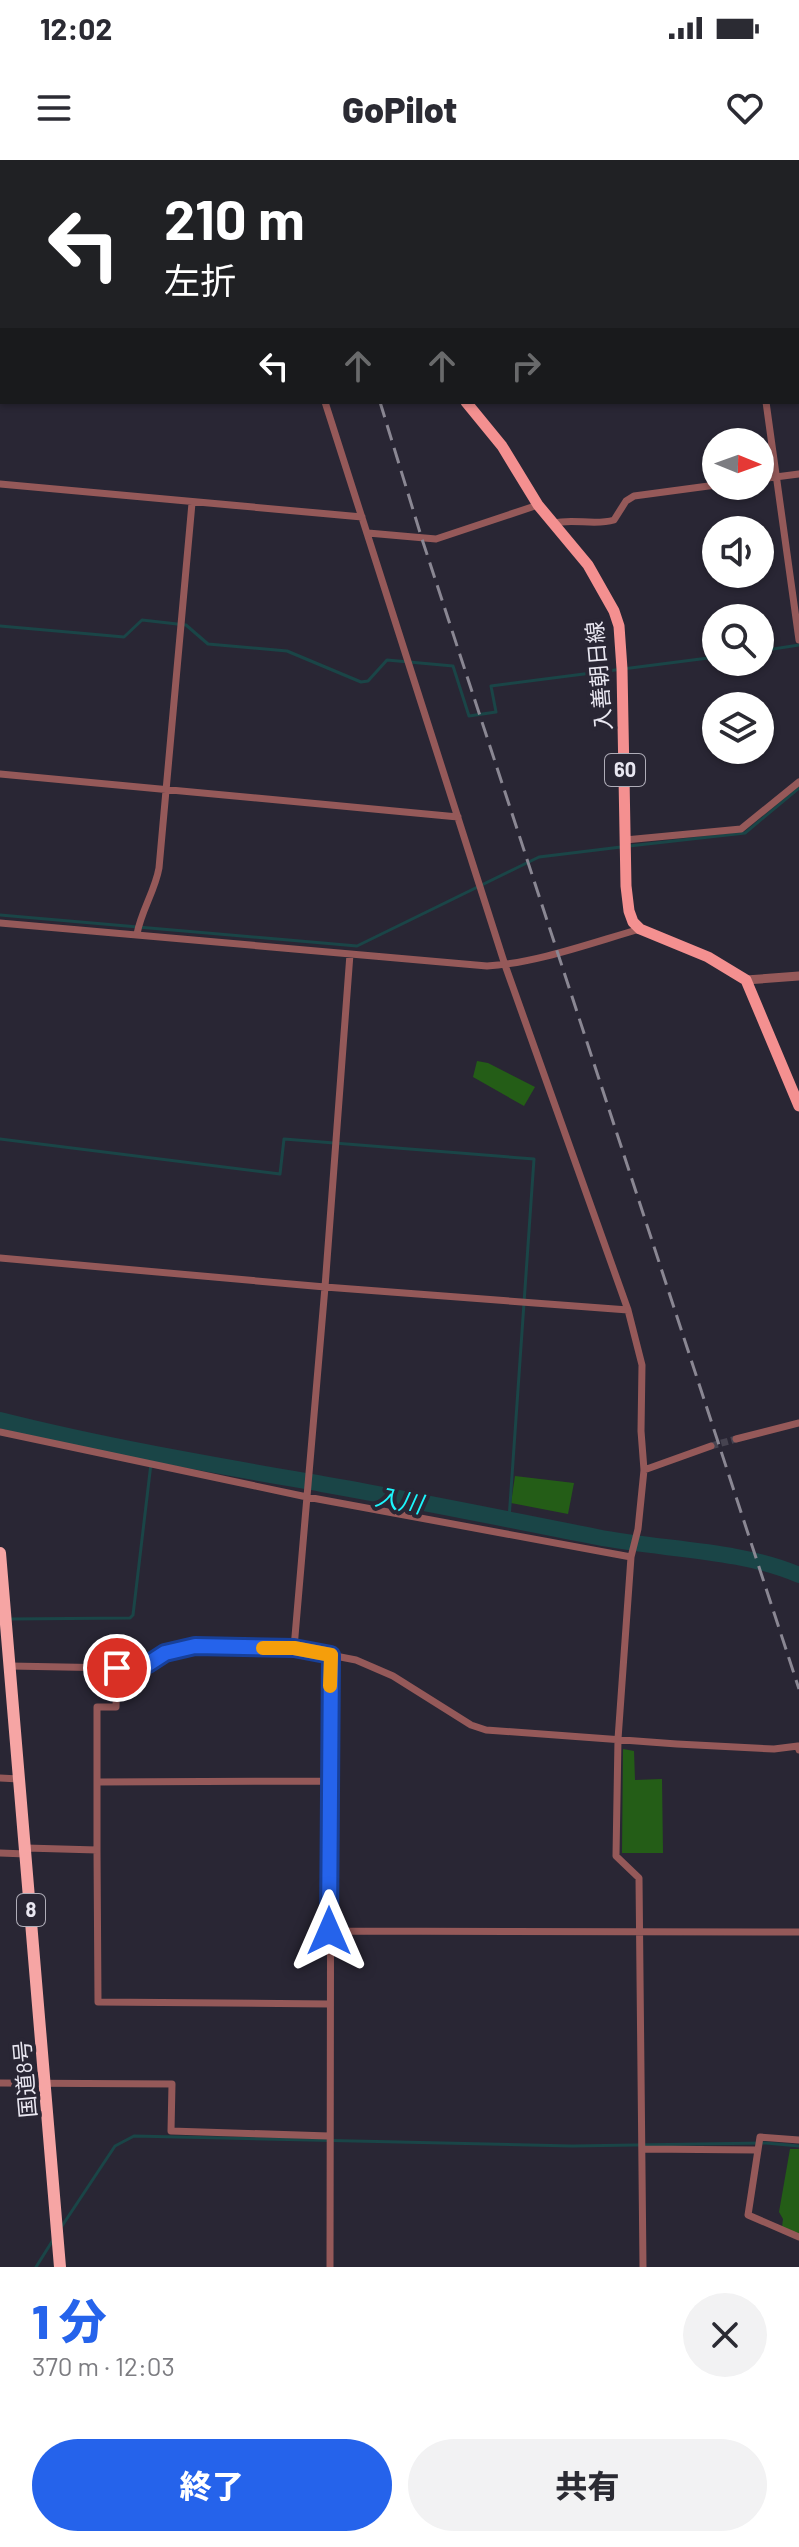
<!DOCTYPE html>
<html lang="ja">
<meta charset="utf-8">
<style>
body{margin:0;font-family:Barlow,"Noto Sans JP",sans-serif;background:#f2f2f3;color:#2b2b33;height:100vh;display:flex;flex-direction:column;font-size:30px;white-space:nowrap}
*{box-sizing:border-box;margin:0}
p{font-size:26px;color:#7c7c81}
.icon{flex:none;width:44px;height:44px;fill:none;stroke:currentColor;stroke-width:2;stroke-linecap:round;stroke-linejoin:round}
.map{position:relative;height:2107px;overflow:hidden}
.drawer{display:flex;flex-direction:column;background:#fff;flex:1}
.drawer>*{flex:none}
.guide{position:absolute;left:0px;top:0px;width:800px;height:244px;box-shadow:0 2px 6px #0004;background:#202124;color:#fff;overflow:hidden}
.needle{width:52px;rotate:91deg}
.buttons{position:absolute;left:702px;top:268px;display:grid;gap:16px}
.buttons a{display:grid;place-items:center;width:72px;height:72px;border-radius:50%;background:#fff;box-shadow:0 2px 6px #0004;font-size:40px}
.pin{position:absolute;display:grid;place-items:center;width:68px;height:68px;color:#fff;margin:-34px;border:4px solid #fff;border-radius:50%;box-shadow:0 2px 8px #0007}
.me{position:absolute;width:88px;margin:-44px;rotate:0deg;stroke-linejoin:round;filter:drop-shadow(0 0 6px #0008)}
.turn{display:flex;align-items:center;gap:28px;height:168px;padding:0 32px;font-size:36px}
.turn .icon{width:104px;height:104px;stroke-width:2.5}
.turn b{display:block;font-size:56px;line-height:68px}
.lanes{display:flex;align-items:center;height:76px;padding:0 32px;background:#0003;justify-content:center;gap:40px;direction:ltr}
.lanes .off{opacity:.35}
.round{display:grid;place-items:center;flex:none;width:84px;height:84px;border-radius:42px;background:#f2f2f3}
.head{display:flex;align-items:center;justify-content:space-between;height:136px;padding:0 32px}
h1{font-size:48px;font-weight:800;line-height:60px;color:#2563eb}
.action{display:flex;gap:16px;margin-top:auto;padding:16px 32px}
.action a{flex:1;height:92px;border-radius:48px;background:#2563eb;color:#fff;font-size:32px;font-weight:800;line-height:92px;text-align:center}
.action a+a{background:#f2f2f3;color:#2b2b33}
.status{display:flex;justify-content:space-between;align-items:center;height:56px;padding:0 40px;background:#fff;direction:ltr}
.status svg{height:22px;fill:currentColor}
header{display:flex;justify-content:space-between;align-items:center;height:104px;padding:0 32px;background:#fff;font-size:36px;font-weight:800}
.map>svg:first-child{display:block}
.green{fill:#245d17}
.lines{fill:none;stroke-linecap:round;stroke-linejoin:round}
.stream{stroke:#1a4547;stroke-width:3}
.river{stroke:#1a4547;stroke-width:16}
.minor-tunnel{stroke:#464350;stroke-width:7;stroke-dasharray:7 3.5;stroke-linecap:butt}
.minor{stroke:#955959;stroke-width:7}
.tertiary{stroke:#955959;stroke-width:9}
.primary{stroke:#f49090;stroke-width:11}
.trunk{stroke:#f6a5a4;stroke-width:12}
.rail{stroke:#8a8793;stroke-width:3;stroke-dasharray:16 8;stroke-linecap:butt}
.route-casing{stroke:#184099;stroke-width:20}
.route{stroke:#2563eb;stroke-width:14}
.slow{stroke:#f59e0b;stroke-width:14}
.labels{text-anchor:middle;stroke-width:8;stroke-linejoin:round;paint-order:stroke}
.shield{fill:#292634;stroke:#afadb8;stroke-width:2}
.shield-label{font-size:20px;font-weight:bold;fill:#e9e7f1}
.street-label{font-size:22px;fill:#e9e7f1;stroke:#292634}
.water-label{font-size:24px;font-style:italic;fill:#1cf6fd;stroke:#292634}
</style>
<div class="status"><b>12:02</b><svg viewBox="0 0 49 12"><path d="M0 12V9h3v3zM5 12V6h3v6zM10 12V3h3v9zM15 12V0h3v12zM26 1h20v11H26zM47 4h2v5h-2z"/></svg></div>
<header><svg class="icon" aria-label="menu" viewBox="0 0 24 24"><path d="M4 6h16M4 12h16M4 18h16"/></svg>GoPilot<svg class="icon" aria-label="heart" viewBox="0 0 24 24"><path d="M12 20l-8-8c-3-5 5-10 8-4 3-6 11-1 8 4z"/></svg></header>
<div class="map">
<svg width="799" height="2107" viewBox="0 0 799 2107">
<rect width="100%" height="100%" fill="#292634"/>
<path class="green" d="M477,901L488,903L535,927L524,946L473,917Z
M515,1316L574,1323L568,1354L511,1343Z
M623,1589L634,1591L635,1620L662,1619L663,1693H622Z
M790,1989H799V2075L782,2067L783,2059L779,2052Z"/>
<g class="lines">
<path class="stream" d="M0,199L2,198
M0,466L124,477L142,460L186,465L208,484L287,491L361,522L368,521L387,500L453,506L469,556L496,552L491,526L716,497
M760,491L799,485
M629,686L745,673L799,628
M0,755L357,786L539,697L621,687
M0,979L280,1014L284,979L534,999L509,1359
M9,1459L130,1458L133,1455L152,1295
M62,2066L115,1986L134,1976L572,1986L766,1983L799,1986
M36,2107L53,2080"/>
<path class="river" d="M0,1260C107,1287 214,1305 322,1324C414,1340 505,1359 597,1377C662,1390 739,1389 799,1415"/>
<path class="minor-tunnel" d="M711,1286L736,1279"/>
<path class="minor" d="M145,0L146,2
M234,0L235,2
M581,0L582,2
M732,0V2
M749,2L763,0
M0,27L2,28
M325,242L505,805L628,1150L642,1205L641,1271L644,1310L638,1369L631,1397L618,1579L616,1696L639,1718L643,2107
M766,242L799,480
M760,319L799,314
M0,324L362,357
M554,363C574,358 594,366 614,360L626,341L634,336L716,325
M368,373L436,379L538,345
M0,614L458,657
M625,680L741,669L799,622
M0,763L487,806C537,803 591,783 640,769
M137,774C141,751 155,731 159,708L192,343
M0,1098L325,1127L628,1150
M0,1272L307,1337L631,1397
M736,1279L799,1263
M644,1310L711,1286
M294,1488L325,1127L350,794
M10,1506L117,1508L148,1504L165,1493L195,1486L294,1488L356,1500L393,1516L471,1565L486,1570L677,1584L774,1589L798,1586L799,1590
M0,1618L19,1619
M98,1622L330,1621
M26,1688L97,1690V1547H116L117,1508
M97,1690L98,1842L329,1844
M0,1693L26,1694
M329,1771L799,1772
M0,1923L172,1924L171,1971L329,1976
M799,1980L760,1977L748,2055L799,2077
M642,1989L757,1990
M330,2107L331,1495"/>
<path class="tertiary" d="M746,820L799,816"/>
<path class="primary" d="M482,2V0
M466,242L502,286L538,345L588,405L614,451L619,466L622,509L626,726L629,751L633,762L640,769L708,797L746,820L799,946"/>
<path class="trunk" d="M0,1393L60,2107"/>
<path class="rail" d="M306,0V2
M380,242L422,379L799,1529"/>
</g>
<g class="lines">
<defs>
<path id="route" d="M117,1508L148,1504L165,1493L195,1486L294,1488L331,1495L329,1771"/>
</defs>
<use href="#route" class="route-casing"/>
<use href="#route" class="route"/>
<path class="slow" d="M263,1488H294L331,1495L330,1526"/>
</g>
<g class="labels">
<g class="shield">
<rect x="605" y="594" width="40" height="32" rx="6"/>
<rect x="17" y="1734" width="28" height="32" rx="6"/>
</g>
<g class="shield-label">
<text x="625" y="617">60</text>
<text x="31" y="1757">8</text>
</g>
<g class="street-label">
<text transform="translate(599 516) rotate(-95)" y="8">入善朝日線</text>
<text transform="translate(25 1919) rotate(-95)" y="8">国道8号</text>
</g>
<g class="water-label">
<text transform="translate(399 1341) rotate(10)" y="8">入川</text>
</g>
</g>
</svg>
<div class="buttons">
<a><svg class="needle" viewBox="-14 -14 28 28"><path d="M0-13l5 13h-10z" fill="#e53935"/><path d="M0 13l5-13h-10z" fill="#7c7c81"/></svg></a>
<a><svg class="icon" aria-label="sound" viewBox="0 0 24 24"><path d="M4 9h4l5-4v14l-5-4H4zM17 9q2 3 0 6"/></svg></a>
<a><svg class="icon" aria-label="search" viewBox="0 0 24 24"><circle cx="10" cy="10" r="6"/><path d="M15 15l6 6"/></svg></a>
<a><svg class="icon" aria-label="layers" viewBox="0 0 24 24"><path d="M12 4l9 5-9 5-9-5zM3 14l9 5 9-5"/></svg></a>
</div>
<div class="pin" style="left:117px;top:1508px;background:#d93025"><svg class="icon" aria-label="arrive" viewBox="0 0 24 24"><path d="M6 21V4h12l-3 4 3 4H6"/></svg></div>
<svg class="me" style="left:329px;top:1771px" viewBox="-20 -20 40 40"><path d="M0-17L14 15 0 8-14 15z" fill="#2563eb" stroke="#fff" stroke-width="4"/></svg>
<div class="guide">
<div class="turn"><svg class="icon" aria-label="left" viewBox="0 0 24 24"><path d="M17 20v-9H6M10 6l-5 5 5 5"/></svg><div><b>210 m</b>左折</div></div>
<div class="lanes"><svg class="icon" aria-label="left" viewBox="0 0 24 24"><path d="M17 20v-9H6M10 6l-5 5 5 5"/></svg><svg class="icon off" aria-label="ahead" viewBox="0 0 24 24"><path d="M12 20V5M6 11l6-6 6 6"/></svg><svg class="icon off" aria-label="ahead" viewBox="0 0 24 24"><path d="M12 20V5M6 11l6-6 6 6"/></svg><svg class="icon off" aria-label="right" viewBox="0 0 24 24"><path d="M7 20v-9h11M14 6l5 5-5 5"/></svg></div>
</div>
</div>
<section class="drawer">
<div class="head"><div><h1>1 分</h1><p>370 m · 12:03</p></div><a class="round"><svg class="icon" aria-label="close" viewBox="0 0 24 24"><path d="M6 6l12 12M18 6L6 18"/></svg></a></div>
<div class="action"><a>終了</a><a>共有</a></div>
</section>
